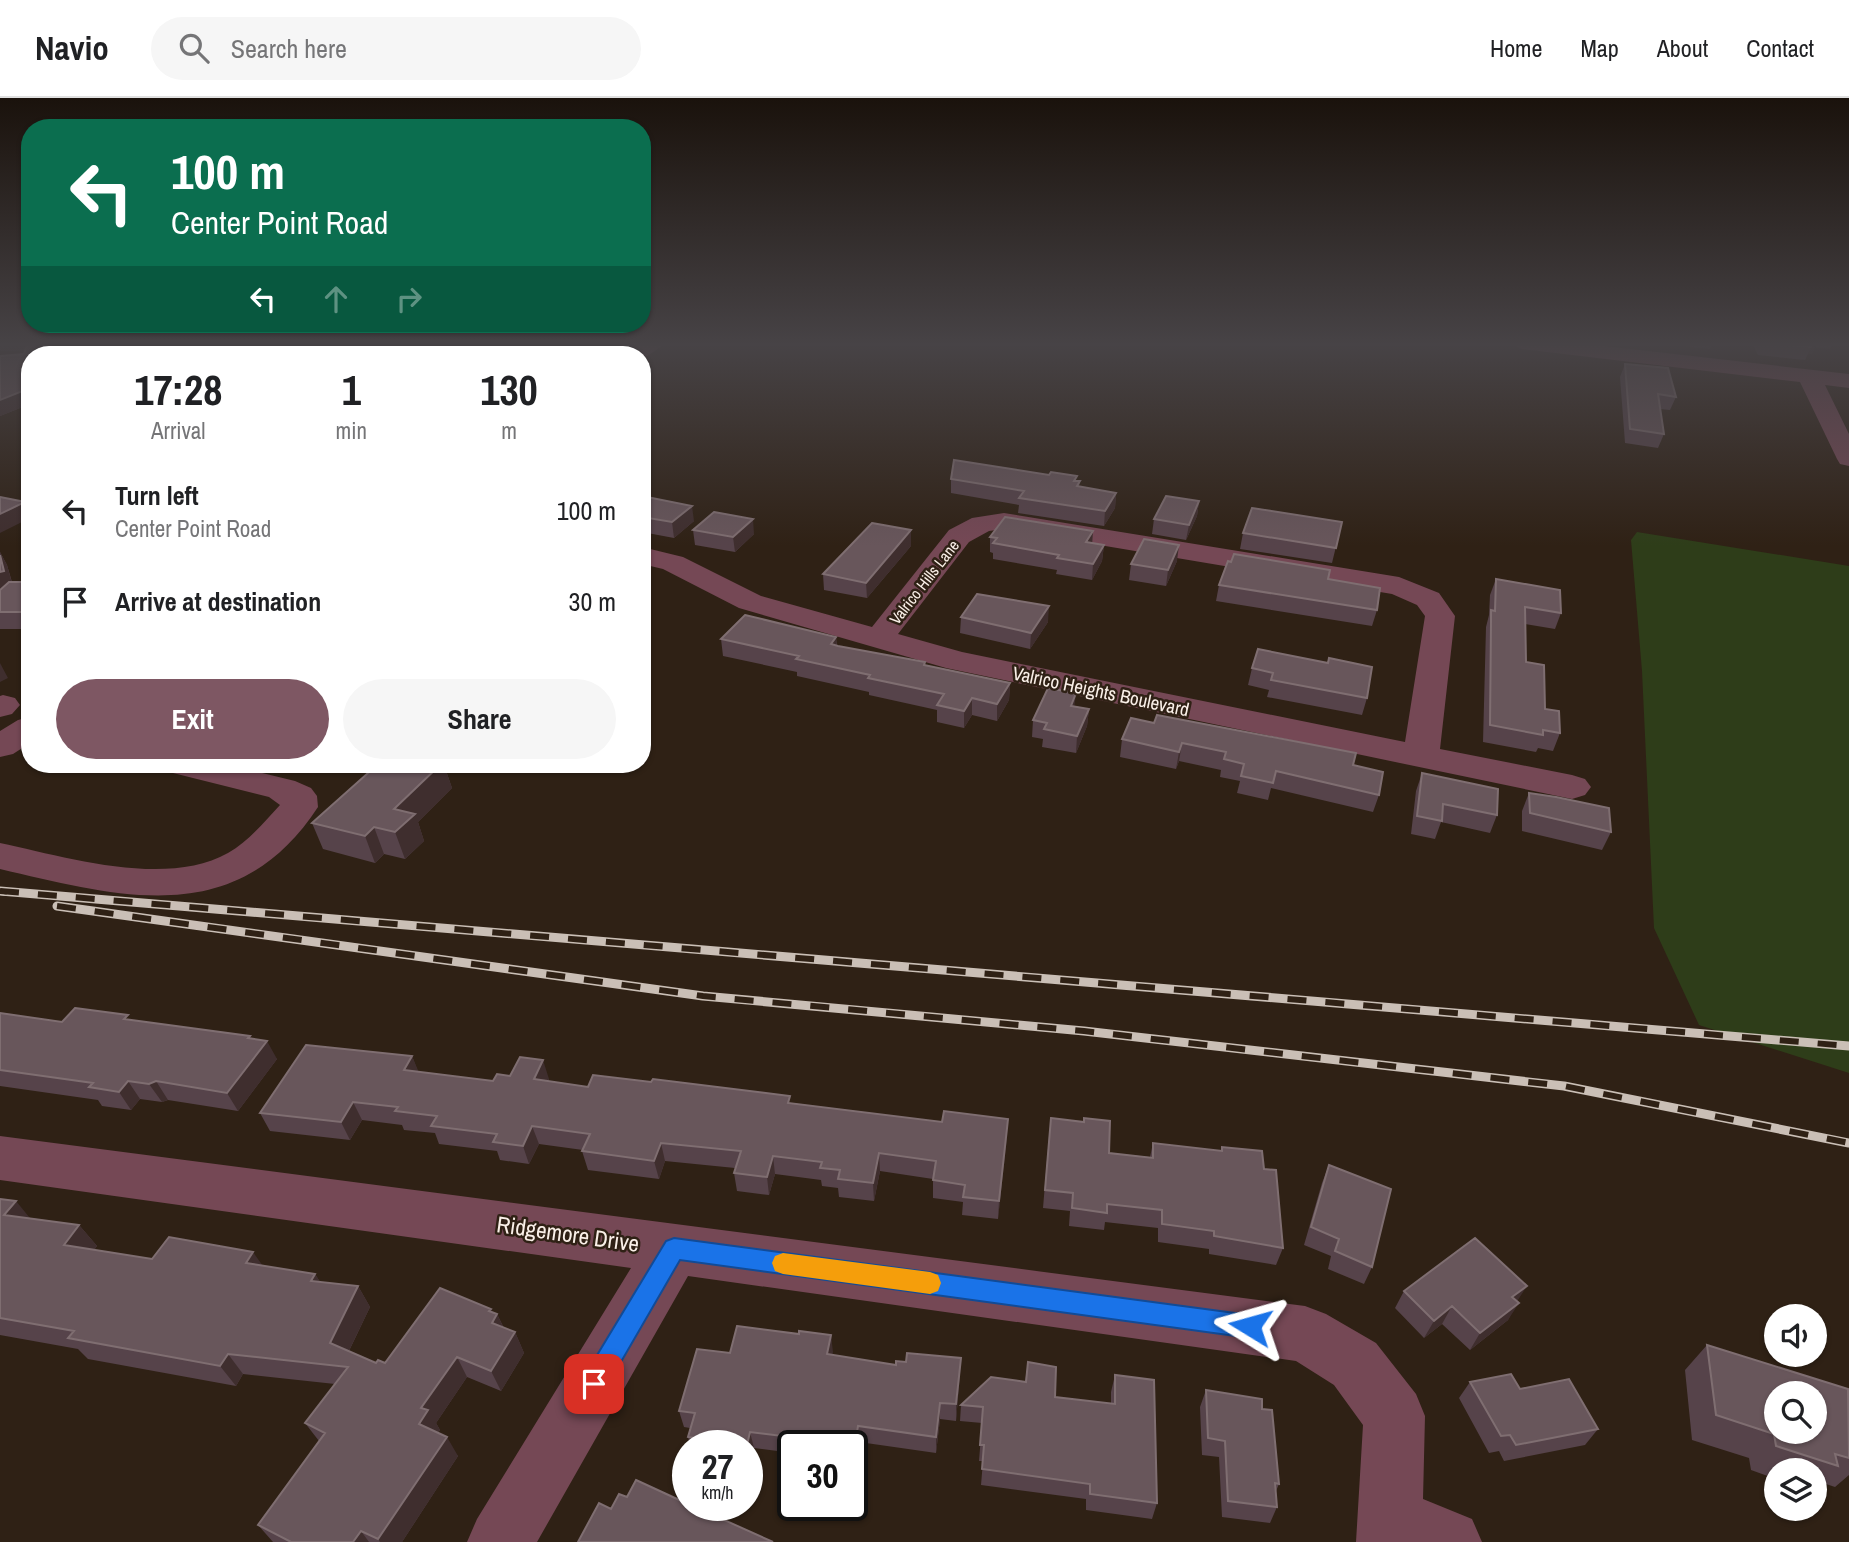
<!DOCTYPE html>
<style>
body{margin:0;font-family:"Archivo Narrow",sans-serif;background:#f6f6f6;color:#202124;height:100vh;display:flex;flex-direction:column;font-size:26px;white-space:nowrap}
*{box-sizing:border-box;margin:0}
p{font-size:23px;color:#757577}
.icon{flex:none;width:38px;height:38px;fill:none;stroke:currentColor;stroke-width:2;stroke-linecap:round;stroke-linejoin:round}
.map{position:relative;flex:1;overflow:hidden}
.side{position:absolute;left:21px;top:248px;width:630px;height:427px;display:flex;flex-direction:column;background:#fff;border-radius:28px;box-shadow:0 2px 5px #0004}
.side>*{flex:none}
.banner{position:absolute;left:21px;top:21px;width:630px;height:214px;border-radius:28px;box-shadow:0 2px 5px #0004;background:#0b6e4f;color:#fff;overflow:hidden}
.buttons{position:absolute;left:1764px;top:1206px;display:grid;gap:14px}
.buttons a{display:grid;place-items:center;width:63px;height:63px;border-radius:50%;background:#fff;box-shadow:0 2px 5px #0004;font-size:35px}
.speed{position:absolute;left:672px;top:1332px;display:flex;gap:14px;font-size:35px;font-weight:700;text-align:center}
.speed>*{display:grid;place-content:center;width:91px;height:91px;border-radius:50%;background:#fff;box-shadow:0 2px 5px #0004;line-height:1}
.speed small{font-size:18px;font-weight:400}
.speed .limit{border:4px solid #111;border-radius:10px;background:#fff;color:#111}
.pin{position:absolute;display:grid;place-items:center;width:60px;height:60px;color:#fff;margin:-30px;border-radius:14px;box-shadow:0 4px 10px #0006}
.me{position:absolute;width:77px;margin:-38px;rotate:278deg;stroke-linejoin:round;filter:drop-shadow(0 0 5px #0008)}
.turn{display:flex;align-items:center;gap:24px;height:147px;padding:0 35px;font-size:32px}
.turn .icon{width:91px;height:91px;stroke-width:2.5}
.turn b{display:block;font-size:49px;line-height:60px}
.lanes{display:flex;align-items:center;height:66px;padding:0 35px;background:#0003;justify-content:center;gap:35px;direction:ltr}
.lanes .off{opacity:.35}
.eta{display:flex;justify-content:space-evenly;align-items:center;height:119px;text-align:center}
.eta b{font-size:42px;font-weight:700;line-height:49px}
.button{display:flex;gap:14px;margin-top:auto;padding:14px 35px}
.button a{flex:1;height:80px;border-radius:42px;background:#7e5763;color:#fff;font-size:28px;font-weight:700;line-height:80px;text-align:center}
.button a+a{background:#f6f6f6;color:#202124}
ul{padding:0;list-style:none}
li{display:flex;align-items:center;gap:21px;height:91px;padding:0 35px}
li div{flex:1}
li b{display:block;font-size:26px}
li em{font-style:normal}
header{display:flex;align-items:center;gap:42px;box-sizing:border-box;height:98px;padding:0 35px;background:#fff;border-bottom:2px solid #e0e0e0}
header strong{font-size:33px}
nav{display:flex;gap:38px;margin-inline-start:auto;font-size:24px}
.search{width:490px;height:63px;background:#f6f6f6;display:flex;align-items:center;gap:18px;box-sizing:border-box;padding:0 24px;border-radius:38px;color:#757577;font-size:26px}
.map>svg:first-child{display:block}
.green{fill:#2e3d19}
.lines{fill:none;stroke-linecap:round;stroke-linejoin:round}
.minor{fill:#754855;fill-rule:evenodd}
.rail-far1-casing{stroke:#cabfb6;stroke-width:8}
.rail-casing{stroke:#cabfb6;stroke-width:9}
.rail-far1{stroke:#2f2115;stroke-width:5;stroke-dasharray:15;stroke-linecap:butt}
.rail{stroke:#2f2115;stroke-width:6;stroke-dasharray:19;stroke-linecap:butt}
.wall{fill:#56434a}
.shaded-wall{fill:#3f2e2e}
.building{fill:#68565b;stroke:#7f6e71;stroke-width:2;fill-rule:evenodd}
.route{fill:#1a73e8;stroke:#114b97;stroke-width:2}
.slow{fill:#f59e0b}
.labels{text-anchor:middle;stroke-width:5;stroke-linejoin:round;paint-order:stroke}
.far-street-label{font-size:16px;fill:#faf0e8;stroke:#2f2115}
.street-label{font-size:19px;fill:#faf0e8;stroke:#2f2115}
.near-street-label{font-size:23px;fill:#faf0e8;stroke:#2f2115}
</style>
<header>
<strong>Navio</strong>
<div class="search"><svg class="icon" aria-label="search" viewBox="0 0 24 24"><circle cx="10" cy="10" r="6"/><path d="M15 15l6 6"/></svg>Search here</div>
<nav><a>Home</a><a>Map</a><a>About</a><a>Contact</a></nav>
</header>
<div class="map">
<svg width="1849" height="1444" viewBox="0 0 1849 1444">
<rect width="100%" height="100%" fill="#2f2115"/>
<path class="green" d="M1637,434L1849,468V975L1699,927L1654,830L1642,573L1631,442Z"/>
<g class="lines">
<path class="minor" d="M476,245C510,245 543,244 576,253L579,257C559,258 489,260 476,245Z
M641,245H666L643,261L642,257H626Z
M1511,245H1578L1849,276V290L1825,287L1849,336V368L1840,366L1837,361L1800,284L1521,251Z
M1004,415L1399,479L1439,495L1455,518L1440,651L1572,677L1585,681L1591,689L1585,697L1572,701L946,570L739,510L663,471L642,466V449L683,459L761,498L872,529L949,432L972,420ZM1004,431L1392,496L1417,507L1425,518L1405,644L962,554L898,536L969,444L989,433Z
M3,597L15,600L20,607L12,616L0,619V598Z
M30,619V645L13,656L0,659V633L18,622Z
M168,667H230L295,683L311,690L317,698L318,709C237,833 121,799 0,771V745C66,759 166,790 228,755C249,743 264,724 280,707L269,699L173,675Z
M0,1038L1305,1208L1326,1216L1376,1245L1416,1296L1425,1318L1423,1401L1472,1421L1482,1444H1356L1363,1327L1334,1287L1296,1263L688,1178L537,1444H467L477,1421L631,1170L0,1082Z"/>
<defs>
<path id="rail-far1" d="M0,793L7,794"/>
<path id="rail" d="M0,793L1849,948
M57,808L703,898L1084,933L1564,988L1849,1045"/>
</defs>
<use href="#rail-far1" class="rail-far1-casing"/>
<use href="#rail" class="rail-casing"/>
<use href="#rail-far1" class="rail-far1"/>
<use href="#rail" class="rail"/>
</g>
<path class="wall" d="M0,245H527L552,247L546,245H591L579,253L565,250L566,257H30V306L0,318L25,252L0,253Z
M1674,245H1712L1710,251L1674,247Z
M1752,245H1833L1830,251L1815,249L1812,256H1808L1805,262L1758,257Z
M1625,266L1676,299L1670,312L1660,311L1664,336L1658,350L1625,345L1620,279Z
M951,381L1080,383L1079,389L1116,395L1115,410L1104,428L1018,415L1019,407L951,395Z
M642,398L694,423L674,440L642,434Z
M1199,403L1197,418L1186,442L1152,436L1154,421Z
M1342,424L1332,465L1240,451L1243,435Z
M693,432L754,436L735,454L695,447Z
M990,439L1092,445L1104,447L1102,463L1092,482L1056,476L1057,472L993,461V455L990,454Z
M911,448L867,500L824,492L823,476Z
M0,454L7,467L12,484H30V531H0Z
M1177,463L1166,488L1129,482L1131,466Z
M1328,481L1377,512L1372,528L1216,503L1219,487Z
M1496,481L1561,515L1555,531L1525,526L1526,564L1545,611L1560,635L1553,653L1538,650L1536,654L1483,644L1486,529L1489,517L1490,497Z
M961,519L1048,524L1030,551L960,535Z
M836,539L837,548L1010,585L1009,602L997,623L972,617L964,630L937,624V612L869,597V594L797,578V574L723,558L721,541Z
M1328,565L1367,600L1362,617L1267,599L1269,592L1248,587L1252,570Z
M1075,608L1089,611L1087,628L1076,655L1042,649L1043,641L1032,639L1033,622Z
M1131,620L1353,667L1379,697L1373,714L1271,690L1268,702L1237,695L1240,683L1220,679L1221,672L1179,663L1176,671L1120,659L1122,641Z
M377,667H444L452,690L418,724L424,743L405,761L384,756L375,765L323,751L312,725Z
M1422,675L1497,717L1490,735L1441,724L1435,741L1411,736L1416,693Z
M1529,695L1611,734L1602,752L1522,733V713Z
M0,915L62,924L131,922L250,938L252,941L277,961L238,1013L168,1002L162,1004L140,1001L131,1012L102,1008L98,1002L0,988Z
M412,958L418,974L493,983L510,978L549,981L548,983L588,989L791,1005L942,1024L1008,1021L998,1121L962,1117L963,1104L933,1100V1081L880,1073L874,1103L839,1099L838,1090L822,1088L821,1082L775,1076L769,1097L737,1093L734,1075L735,1070L665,1063L659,1081L588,1072L582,1053L583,1052L539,1046L529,1066L500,1062L497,1053L439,1046L435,1035L404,1032L402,1027L362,1022L350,1042L270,1033L260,1015Z
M1049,1038L1109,1055L1150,1059L1153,1045L1221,1053L1222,1049L1264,1071L1283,1150L1276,1167L1209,1156V1151L1158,1144V1130L1105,1124L1104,1132L1069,1128L1070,1113L1043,1110Z
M1329,1067L1372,1169L1364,1186L1328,1171L1331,1158L1304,1147L1322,1085Z
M0,1101L30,1120L79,1127L97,1148L94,1152L152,1161L263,1168L315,1176L320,1184L358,1188L370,1209L349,1253L376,1265H385L492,1214L497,1216L504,1230L515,1234L524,1255L501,1293L467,1279L436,1325L440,1332L438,1335L458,1358L402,1444H273L258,1427L319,1343L305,1325L335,1286L243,1276L236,1288L88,1261L78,1251L0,1237Z
M1404,1193L1517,1203L1508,1222L1470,1252L1442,1226L1424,1240L1395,1210Z
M799,1236L831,1237L832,1257L896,1267L906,1264L961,1260L956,1323L940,1321L936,1355L859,1344L856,1363H852V1348H793V1355L754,1350L751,1363H747V1348H690L688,1339L690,1330L684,1329L679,1313L730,1255Z
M1707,1247L1849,1294V1377L1835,1389L1820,1384L1815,1388V1372H1776V1381L1751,1372L1749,1360L1692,1342L1685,1272Z
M1028,1264L1055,1299L1111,1306V1294L1115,1277L1157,1405L1152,1421L1086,1412V1401L981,1387L983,1363H979L982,1325L960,1323L961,1307L1025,1284Z
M1470,1284L1520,1291L1598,1331L1585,1347L1504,1363L1499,1353L1489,1355L1459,1300Z
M1206,1292L1262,1311L1279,1386L1276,1393L1277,1409L1270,1425L1222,1419L1219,1359L1202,1357L1200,1309Z"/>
<path class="shaded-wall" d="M0,245H27L30,251L0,253Z
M578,245H591L579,253Z
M1808,245H1817L1812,256H1808L1811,249Z
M565,248L566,257H547Z
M30,290V306L0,318V302Z
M1116,395L1115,410L1104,428L1105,413Z
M1199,403L1197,418L1186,442L1189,427Z
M25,404L30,413V420L0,435V416Z
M692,408L694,423L674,440L672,424Z
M753,421L754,436L735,454L733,439Z
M911,432V448L867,500L866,485Z
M1093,433L1092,448L1086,444Z
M1104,447L1102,463L1092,482L1093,466Z
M1179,447L1177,463L1166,488L1168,472Z
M0,454L7,467L13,489L0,492Z
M1049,508L1048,524L1030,551L1031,535Z
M836,539L837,556L831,546Z
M0,565L8,580L0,584Z
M1010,585L1009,602L997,623V606Z
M1076,595L1074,612L1071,608Z
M972,600V617L964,630V613Z
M1089,611L1087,628L1076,655L1077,638Z
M1182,645L1179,663L1176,671L1179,654Z
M440,667H444L452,690L418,724L424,743L405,761L395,734L394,711Z
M374,729L384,756L375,765L365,738Z
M250,938L259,953L267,943L277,961L238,1013L227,995L248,940Z
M412,958L420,977L404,972Z
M543,962L549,981L540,999L534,981Z
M128,983L140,1001L131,1012L119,994Z
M156,983L168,1002L162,1004L149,986Z
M353,1004L362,1022L350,1042L341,1024Z
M1008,1021L1007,1039L998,1121L999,1103Z
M532,1028L539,1046L529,1066L523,1048Z
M661,1045L665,1063L659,1081L654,1063Z
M879,1055L880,1073L874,1103L873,1085Z
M773,1058L775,1076L769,1097L767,1079Z
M16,1103L34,1125L4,1117Z
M79,1127L97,1148L82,1168L64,1147Z
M253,1154L268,1175L246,1165Z
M315,1176L328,1196L311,1183Z
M358,1188L370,1209L343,1265L330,1245Z
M1527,1188L1516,1205L1512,1199Z
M1519,1205L1508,1222L1470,1252L1480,1235Z
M1452,1208L1442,1226L1424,1240L1434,1223Z
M491,1211L495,1220L497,1216L507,1237L492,1225L489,1213Z
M515,1234L524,1255L501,1293L491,1273Z
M831,1237L833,1254L829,1273L827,1256Z
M228,1256L243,1276L236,1288L220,1268Z
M457,1259L467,1279L436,1325L440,1332L431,1345L419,1326L421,1310Z
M961,1260L960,1277L956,1323V1306Z
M940,1305V1321L936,1355V1339Z
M858,1328L859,1344L856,1363L855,1347Z
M750,1334L754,1350L751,1363L747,1347Z
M447,1339L458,1358L402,1444H380L378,1441Z
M361,1433L369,1444H353Z"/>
<path class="building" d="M35,245H527L565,248L547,257H30V290L0,302V258L24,256L27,247H35Z
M1774,245H1809L1811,249Z
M1625,266L1668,270L1676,299L1658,296L1664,336L1630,331Z
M954,362L1049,377L1051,374L1077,378L1074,383H1080L1077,388L1116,395L1105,413L1019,400L1024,393L951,381Z
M642,398L692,408L672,424L642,419Z
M1166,398L1199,403L1189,427L1154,421Z
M0,399L25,404L0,416Z
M1252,410L1342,424L1336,450L1243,435Z
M714,414L753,421L733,439L693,432Z
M1005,419L1093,433L1086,444L1104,447L1093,466L1057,460L1059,457L993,445L997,440L990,439Z
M872,425L911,432L866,485L823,476Z
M1144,441L1179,447L1168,472L1131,466Z
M1234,456L1330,472L1328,481L1380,490L1377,512L1219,487L1228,463L1231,464Z
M0,457L4,473L0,474Z
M1496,481L1560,492L1561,515L1525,509L1526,564L1544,567L1545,611L1559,613L1560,635L1543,632V637L1490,627L1491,525V512L1495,513Z
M9,484H30V514H0V492Z
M977,496L1049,508L1031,535L961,519Z
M745,517L836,539L831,546L838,548L925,564L924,567L1010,585L997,606L972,600L964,613L937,607L944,596L868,580L870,577L796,561L799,558L721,541Z
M1258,551L1328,565L1329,560L1372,569L1367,600L1271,582L1273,575L1252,570Z
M1048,590L1076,595L1071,608L1089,611L1077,638L1044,631L1047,625L1033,622Z
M1157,617L1356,655L1353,667L1383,674L1379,697L1276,673L1273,685L1241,678L1244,666L1224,661L1226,654L1182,645L1179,654L1122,641L1131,620L1154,625Z
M377,667H440L394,711L415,716L395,734L374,729L365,738L312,725Z
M1422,675L1498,691L1497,717L1443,706L1442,723L1417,718Z
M1529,695L1556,699L1609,710L1611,734L1530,715Z
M75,910L128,917L124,921L250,938L248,940L267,943L227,995L156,983L149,986L128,983L119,994L89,989L93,985L0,972V915L62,924Z
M306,947L412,958L404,972L493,983L497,976L510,978L520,959L543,962L534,981L588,989L593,977L651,984L653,981L790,998L788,1005L942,1024L944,1013L1008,1021L999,1103L963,1099L965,1087L933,1082L936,1063L879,1055L873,1085L838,1081L840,1072L820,1070L822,1064L773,1058L767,1079L734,1075L741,1053L661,1045L654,1063L582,1053L590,1036L532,1028L523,1048L493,1044L497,1036L431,1028L437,1018L395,1013L398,1009L353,1004L341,1024L260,1015Z
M1051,1020L1084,1024V1020L1110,1023L1109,1055L1153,1060V1045L1222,1053V1049L1262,1053L1264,1071L1276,1072L1283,1150L1214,1138V1133L1162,1126V1112L1107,1106V1115L1072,1110L1073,1095L1045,1092Z
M1329,1067L1391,1091L1372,1169L1335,1153L1339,1141L1311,1129Z
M0,1101L16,1103L4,1117L79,1127L64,1147L152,1161L169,1139L253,1154L246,1165L315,1176L311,1183L358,1188L330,1245L376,1265L378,1262L385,1265L440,1190L491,1211L489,1213L497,1216L492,1225L515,1234L491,1273L457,1259L421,1310L428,1312L419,1326L447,1339L378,1441L361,1433L353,1444H291L258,1427L325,1335L305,1325L348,1269L228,1256L220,1268L68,1240L74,1233L0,1220Z
M1475,1140L1527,1188L1512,1199L1519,1205L1480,1235L1452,1208L1434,1223L1404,1193Z
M737,1228L799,1236V1233L831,1237L827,1256L896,1267V1263L906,1264L907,1255L961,1260L956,1306L940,1305L936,1339L858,1328L855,1347L750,1334L747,1347L688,1339L695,1315L679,1313L697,1251L730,1255Z
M1707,1247L1848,1291L1849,1360L1835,1356L1838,1368L1776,1348L1774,1336L1716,1317ZM1776,1295H1815V1334H1776Z
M1028,1264L1056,1269L1055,1299L1115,1306V1277L1154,1282L1157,1405L1090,1396V1386L982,1371L984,1347H980L983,1309L961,1307L991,1279L1026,1284Z
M1511,1276L1520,1291L1569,1281L1598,1331L1516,1347L1510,1337L1501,1338L1470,1284Z
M1206,1292L1262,1301V1311L1272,1312L1279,1386L1275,1385L1277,1409L1228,1403L1225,1343L1208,1340Z
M636,1382L688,1406V1407H691L773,1444H578L599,1405L611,1411L619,1396L627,1399Z"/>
<linearGradient id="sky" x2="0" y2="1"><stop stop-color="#1a120c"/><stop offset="0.55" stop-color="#474346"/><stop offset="1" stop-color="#474346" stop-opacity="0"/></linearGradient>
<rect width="1849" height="448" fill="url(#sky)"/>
<path class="route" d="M674,1140L1250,1217L1258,1220L1262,1228L1258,1237L1250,1240L680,1162L603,1295L594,1298L585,1295L581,1286L585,1277L666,1143Z"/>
<path class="slow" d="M783,1155L930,1174L938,1177L941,1185L938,1193L930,1196L783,1176L775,1173L772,1165L775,1158Z"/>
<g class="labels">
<g class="far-street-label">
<text transform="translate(924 484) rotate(-52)" y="6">Valrico Hills Lane</text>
</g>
<g class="street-label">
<text transform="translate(1101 593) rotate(12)" y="7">Valrico Heights Boulevard</text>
</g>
<g class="near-street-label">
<text transform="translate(568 1136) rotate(8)" y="8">Ridgemore Drive</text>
</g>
</g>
</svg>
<div class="buttons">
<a><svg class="icon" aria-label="sound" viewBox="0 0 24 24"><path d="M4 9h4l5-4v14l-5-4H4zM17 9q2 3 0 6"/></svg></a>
<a><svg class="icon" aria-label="search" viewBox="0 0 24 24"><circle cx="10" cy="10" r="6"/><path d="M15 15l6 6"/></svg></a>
<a><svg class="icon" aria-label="layers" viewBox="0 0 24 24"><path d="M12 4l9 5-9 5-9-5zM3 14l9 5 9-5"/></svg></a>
</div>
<div class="speed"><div>27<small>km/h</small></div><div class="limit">30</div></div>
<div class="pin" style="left:594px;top:1286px;background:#d93025"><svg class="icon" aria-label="arrive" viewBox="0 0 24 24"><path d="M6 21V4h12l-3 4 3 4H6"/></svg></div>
<svg class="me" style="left:1250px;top:1228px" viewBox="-20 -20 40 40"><path d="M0-17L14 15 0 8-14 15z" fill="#1a73e8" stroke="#fff" stroke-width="4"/></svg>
<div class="banner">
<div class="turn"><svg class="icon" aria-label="left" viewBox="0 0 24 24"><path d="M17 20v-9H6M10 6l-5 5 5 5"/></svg><div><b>100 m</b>Center Point Road</div></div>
<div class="lanes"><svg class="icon" aria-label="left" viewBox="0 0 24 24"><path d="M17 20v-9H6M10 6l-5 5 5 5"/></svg><svg class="icon off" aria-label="ahead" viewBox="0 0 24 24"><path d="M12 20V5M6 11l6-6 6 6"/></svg><svg class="icon off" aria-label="right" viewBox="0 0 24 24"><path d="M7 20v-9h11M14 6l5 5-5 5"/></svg></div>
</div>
<section class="side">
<div class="eta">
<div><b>17:28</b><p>Arrival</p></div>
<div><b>1</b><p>min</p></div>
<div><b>130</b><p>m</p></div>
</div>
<ul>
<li><svg class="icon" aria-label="left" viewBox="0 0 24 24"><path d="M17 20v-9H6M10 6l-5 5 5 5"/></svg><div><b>Turn left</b><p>Center Point Road</p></div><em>100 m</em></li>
<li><svg class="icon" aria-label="arrive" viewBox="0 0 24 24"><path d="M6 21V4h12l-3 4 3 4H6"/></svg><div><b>Arrive at destination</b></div><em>30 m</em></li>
</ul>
<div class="button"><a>Exit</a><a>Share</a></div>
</section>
</div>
